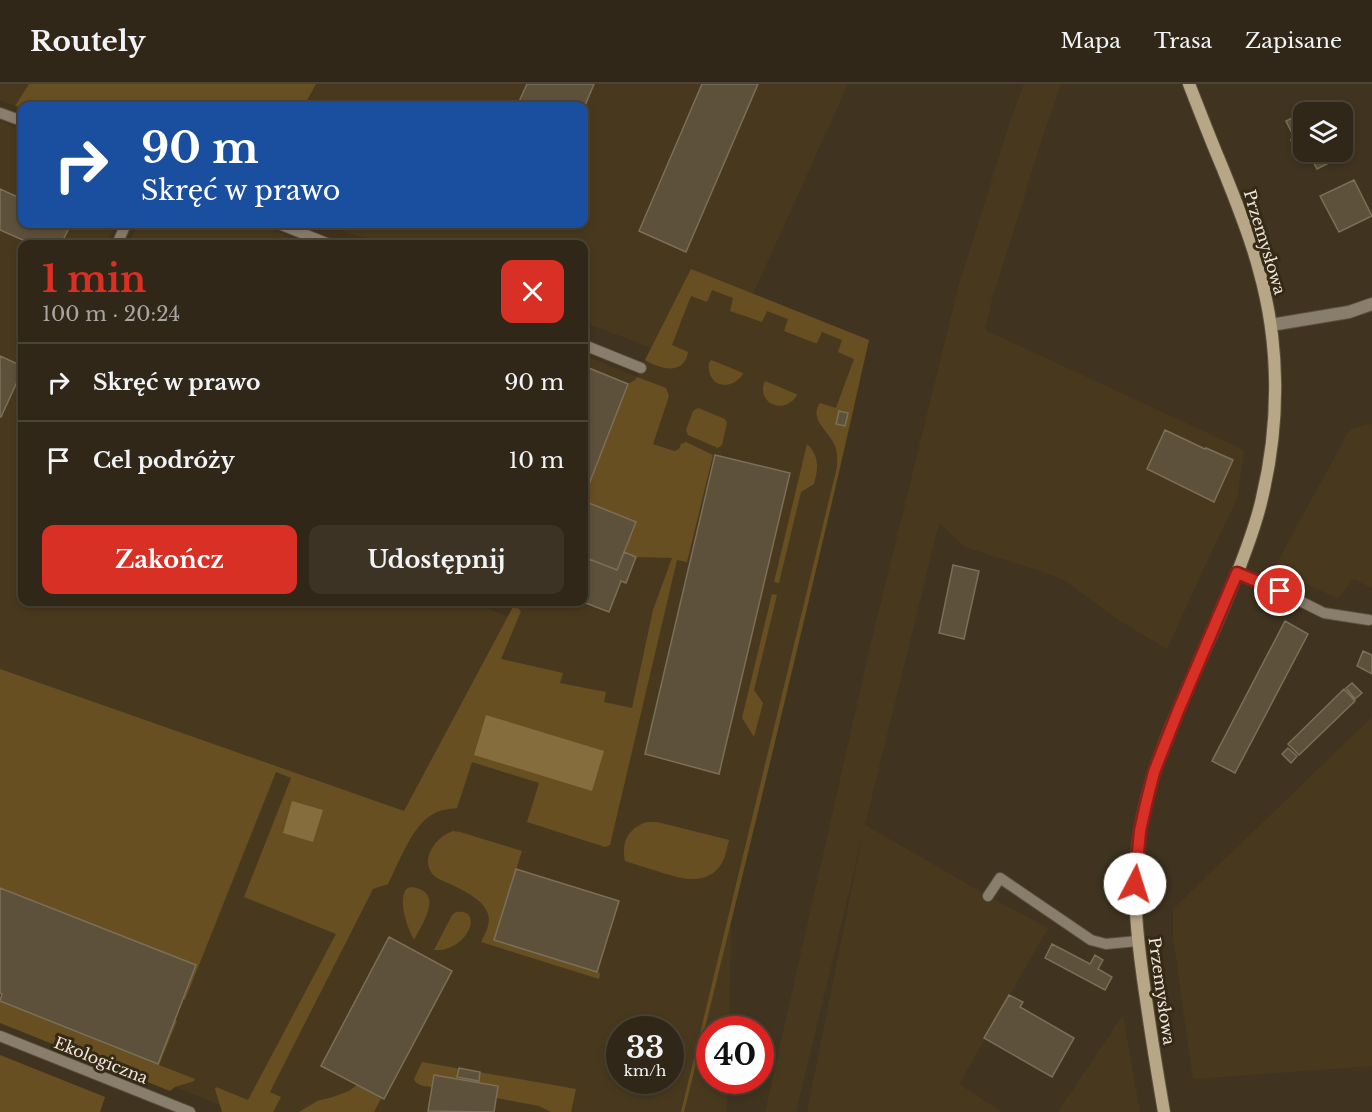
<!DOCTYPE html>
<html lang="pl">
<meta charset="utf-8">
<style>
body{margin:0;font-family:"Libre Baskerville",serif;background:#3c3325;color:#f1f3f6;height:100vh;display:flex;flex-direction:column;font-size:22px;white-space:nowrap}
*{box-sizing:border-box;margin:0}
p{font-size:20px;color:#a8a5a2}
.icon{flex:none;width:33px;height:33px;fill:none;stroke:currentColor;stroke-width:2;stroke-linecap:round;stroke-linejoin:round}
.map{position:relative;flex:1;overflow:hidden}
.sheet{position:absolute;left:18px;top:156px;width:570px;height:366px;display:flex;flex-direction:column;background:#302718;border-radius:12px;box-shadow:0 3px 9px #0003,0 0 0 2px #4b4437}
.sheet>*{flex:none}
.guide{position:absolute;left:18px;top:18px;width:570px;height:126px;border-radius:12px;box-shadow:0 3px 9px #0003,0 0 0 2px #4b4437;background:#1a4fa0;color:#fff;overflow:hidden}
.fabs{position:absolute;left:1293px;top:18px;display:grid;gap:12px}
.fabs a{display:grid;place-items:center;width:60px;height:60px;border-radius:12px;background:#302718;box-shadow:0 3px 9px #0003,0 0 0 2px #4b4437;font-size:30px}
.speed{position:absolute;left:606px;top:932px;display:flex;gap:12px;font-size:30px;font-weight:700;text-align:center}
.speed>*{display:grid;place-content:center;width:78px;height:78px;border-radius:50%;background:#302718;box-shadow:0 3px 9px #0003,0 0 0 2px #4b4437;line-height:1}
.speed small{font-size:15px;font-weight:400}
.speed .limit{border:9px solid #d22;background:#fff;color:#111}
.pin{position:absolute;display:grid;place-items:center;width:51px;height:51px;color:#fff;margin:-26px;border:3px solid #fff;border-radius:50%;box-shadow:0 2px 6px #0007}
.me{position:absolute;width:66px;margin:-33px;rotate:5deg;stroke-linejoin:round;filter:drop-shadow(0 0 4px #0008)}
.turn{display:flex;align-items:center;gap:21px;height:126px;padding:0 24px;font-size:27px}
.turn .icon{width:78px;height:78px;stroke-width:2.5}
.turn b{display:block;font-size:42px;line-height:51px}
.round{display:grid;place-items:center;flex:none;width:63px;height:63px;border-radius:12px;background:#3c3325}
.head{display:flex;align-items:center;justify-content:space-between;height:102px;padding:0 24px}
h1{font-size:36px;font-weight:700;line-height:45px;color:#d93025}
.cta{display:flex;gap:12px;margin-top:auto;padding:12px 24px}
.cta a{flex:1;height:69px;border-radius:12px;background:#d93025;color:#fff;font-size:24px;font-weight:700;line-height:69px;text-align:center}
.cta a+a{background:#3c3325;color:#f1f3f6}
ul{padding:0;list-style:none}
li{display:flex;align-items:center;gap:18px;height:78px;padding:0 24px;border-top:2px solid #4b4437}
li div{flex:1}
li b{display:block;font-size:22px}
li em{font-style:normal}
header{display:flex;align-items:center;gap:36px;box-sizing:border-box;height:84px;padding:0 30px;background:#302718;border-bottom:2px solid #4b4437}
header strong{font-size:28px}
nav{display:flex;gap:33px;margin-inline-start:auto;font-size:21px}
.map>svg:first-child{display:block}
.built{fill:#48391e;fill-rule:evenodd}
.green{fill:#674f22}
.water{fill:#856d3e}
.building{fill:#5d513b;stroke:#7b6f58;stroke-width:1.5}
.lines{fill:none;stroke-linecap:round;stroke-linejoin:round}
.lane-casing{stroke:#5c513e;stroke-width:12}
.street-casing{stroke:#5c513e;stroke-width:14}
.secondary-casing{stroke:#5c513e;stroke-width:14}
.lane{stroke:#897e6b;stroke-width:10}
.street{stroke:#897e6b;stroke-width:12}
.secondary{stroke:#b8a787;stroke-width:12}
.route-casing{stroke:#8d1f18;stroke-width:15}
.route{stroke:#d93025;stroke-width:10}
.labels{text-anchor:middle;stroke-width:6;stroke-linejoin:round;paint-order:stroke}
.street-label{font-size:16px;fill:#f0e8dc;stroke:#352a16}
</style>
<header>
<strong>Routely</strong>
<nav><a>Mapa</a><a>Trasa</a><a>Zapisane</a></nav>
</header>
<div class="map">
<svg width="1372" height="1028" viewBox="0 0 1372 1028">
<rect width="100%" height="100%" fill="#403420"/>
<path class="built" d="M0,0H848L753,210L869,256L843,374L731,839L729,945H710V996H728L727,1028H238L0,933V37L22,46V140H115L106,160H22V518H472L508,533L515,518H584V271L637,293L651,264L584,238V160H380L325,140H584V22H22V24L0,16ZM620,945H670V996H620Z
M1024,0H1061L1041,58L992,216L985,246L1244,366L1237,415L1208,475L1167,565L1117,535L1064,496L1037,486L965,463L939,439L865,741L988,812L1048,844L959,1000L1002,1028H807L862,754L796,1028H765L870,563L958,204L1010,38Z
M138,140H256L308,160H129Z
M1372,340V504L1354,495L1338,514L1273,486L1350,345Z
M1372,633V982L1193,995L1173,852V825Z
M1123,931L1140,1028H1058L1099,967Z"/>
<path class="green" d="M29,0H316L304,22H22V24L15,22Z
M691,185L869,256C811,514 748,771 684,1028H681L837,383C837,376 838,369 835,362C830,348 808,335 820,319L836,324L854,275L838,268L842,256L822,248L817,259H815L784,247L788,235L767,227L762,238L730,227L733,214L712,206L707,218L691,212L672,261L688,268C684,292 660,285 645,276Z
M711,276L741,288L743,290C730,309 706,302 709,279Z
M637,293L666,304L669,312L653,360L674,367L679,365L681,360L686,358L713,371L687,478L677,476L610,761L605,763L527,738L539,699L472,678L457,724C447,725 438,726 430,732C412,743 398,780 388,800L373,805L270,1008L281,1013L273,1028H222L215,1005L216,1003L248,1016L336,850L244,813L291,694L276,688L185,916L183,915L196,881L0,804V585L404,727L514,521L521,527L501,575L563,589L560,599L606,608L604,618L632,624L653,526L672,474L636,473L624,468L636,438L584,417V413L628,300L635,296Z
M765,297L796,310L797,311C784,333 755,318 765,297Z
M698,324L725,335L727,339L722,361L718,364L688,351L686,346L693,327Z
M807,360C820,372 818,385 814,400L801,408L779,499L774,498Z
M772,510L777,511L754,606L763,619L754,653L742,634Z
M647,738H657L729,756C727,763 726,772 722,779C707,804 678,794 657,787C646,784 635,780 625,777C621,758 628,744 647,738Z
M453,747L460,748L522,767L494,856L600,889L599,895L481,858C485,850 489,843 489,835C488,814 453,802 437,794C417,780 434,753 453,747Z
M411,803C445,807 423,839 414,856C407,842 398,819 406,805Z
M456,828C485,824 468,868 434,866L452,831Z
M0,917L157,980L175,936L177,937L159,981L195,995L194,997L175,1003L170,1007L0,939Z
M0,971L105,1013L100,1028H0Z
M422,978L576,1005L571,1028H551L539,1022L496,1014L498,1002L434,991L432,1003C425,1002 416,1002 414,995Z
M366,994L386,1005L374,1028H299L317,1017L333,1013L349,1007Z"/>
<path class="water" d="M486,631L604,667L592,707L474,671Z
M292,717L323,726L313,758L283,749Z"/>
<path class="building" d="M527,0H594L584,24V22H517Z
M702,0H758L686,168L639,147Z
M1313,23L1316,28H1304V62L1299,64L1295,62L1291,56L1293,51L1286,37Z
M1308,68H1338L1341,73L1317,85Z
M1354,96L1372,132L1339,148L1320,112Z
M0,105L22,115V140H71L61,160H32L0,146Z
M0,272L22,282V287L1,333H0Z
M584,282L628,300L584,413Z
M839,327L848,329L845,342L836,340Z
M1165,346L1205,365L1206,364L1233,376L1214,418L1147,385Z
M715,371L790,389L719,690L645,670Z
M584,417L636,438L617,486L584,473Z
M624,468L636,473L626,499L621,497L609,528L583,518L584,496L588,484L586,483L589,475L617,486Z
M953,481L979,487L964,555L939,549Z
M1285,537L1308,550L1235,689L1212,677Z
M1363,567L1372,571V590L1357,582Z
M1352,599L1362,609L1355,615L1346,604Z
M1344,605L1355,617L1299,671L1288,660Z
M1288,664L1297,672L1291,679L1282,670Z
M516,785L619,817L597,888L494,856Z
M0,804L196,881L158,980L0,917L2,910L0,909Z
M389,853L452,887L384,1015L321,982Z
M1052,860L1090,880L1095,871L1103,876L1098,885L1112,893L1105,906L1045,874Z
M1009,911L1023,918L1020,923L1074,954L1052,993L984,954Z
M459,984L480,988L479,997L457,993Z
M434,991L498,1002L494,1028L428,1027Z"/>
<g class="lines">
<defs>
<path id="lane" d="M0,29L22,37
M279,140L329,160
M117,160L126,140
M584,261L641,284
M1237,489L1280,507L1324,529L1369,536
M988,812L1000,794L1091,856L1106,860L1138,857
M0,952L190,1028"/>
<path id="street" d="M1271,241L1349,228L1372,220"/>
<path id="secondary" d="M1164,1028C1158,993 1152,957 1147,922C1138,863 1130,805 1140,746C1155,657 1203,579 1235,495C1245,469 1256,442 1262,414C1280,339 1280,260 1259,186C1250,151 1236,118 1223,85C1211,57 1200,28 1189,0"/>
</defs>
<use href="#lane" class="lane-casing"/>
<use href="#street" class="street-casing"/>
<use href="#secondary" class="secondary-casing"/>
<use href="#lane" class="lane"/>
<use href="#street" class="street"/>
<use href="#secondary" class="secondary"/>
</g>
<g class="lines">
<defs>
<path id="route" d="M1135,800L1140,747L1146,720L1154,688L1178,627L1237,489L1280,507"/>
</defs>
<use href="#route" class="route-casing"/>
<use href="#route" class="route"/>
</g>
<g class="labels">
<g class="street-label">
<text transform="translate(1265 158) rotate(73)" y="6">Przemysłowa</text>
<text transform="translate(1162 907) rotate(82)" y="6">Przemysłowa</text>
<text transform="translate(101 976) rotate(22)" y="6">Ekologiczna</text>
</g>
</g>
</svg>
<div class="fabs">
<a><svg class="icon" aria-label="layers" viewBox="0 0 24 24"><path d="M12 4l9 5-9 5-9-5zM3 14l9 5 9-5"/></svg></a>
</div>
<div class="speed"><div>33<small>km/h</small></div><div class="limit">40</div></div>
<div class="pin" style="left:1280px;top:507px;background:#d93025"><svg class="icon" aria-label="arrive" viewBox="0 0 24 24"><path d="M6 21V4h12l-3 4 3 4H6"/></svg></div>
<svg class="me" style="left:1135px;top:800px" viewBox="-20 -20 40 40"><circle r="19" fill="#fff"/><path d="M0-13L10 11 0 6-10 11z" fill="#d93025"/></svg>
<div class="guide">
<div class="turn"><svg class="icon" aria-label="right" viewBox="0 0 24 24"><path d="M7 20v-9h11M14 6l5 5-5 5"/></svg><div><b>90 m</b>Skręć w prawo</div></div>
</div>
<section class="sheet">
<div class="head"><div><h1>1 min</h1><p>100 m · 20:24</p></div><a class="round" style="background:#d93025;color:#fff"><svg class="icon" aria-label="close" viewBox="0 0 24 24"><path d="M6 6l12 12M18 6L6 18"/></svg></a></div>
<ul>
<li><svg class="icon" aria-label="right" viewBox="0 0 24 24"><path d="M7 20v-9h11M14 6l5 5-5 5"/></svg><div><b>Skręć w prawo</b></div><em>90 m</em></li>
<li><svg class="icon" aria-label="arrive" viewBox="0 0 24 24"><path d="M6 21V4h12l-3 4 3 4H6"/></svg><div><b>Cel podróży</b></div><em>10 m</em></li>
</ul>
<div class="cta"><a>Zakończ</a><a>Udostępnij</a></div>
</section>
</div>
